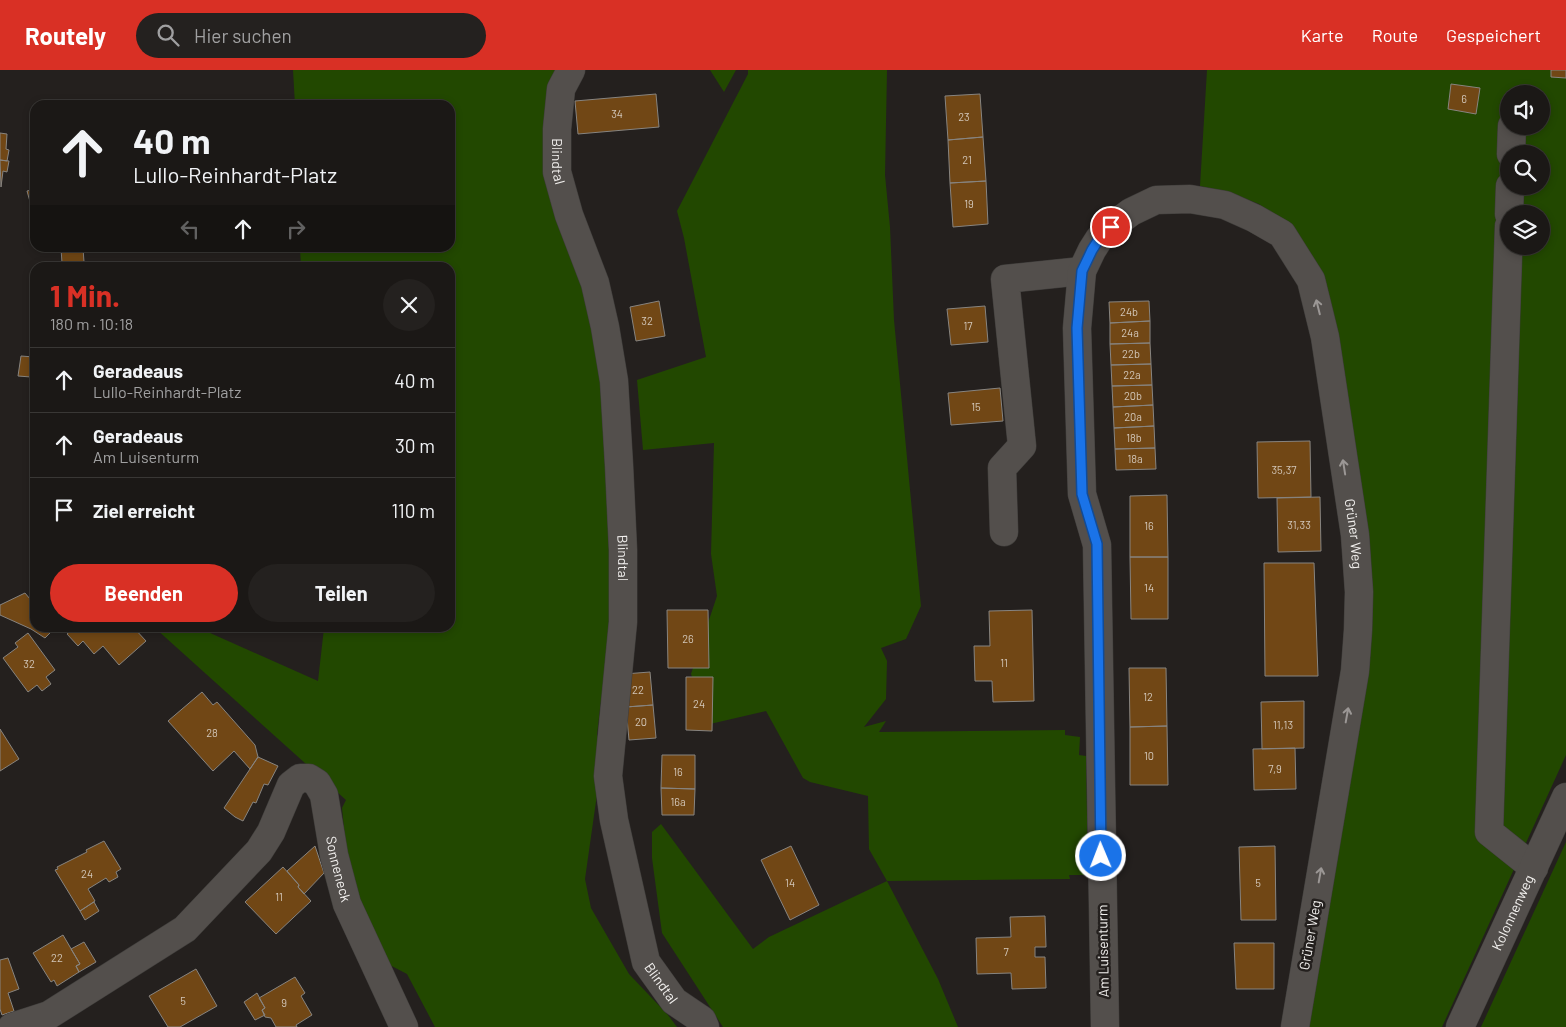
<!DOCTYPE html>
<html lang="de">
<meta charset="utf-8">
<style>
body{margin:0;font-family:Barlow,sans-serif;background:#24211f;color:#f1f3f6;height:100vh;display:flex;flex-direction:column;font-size:19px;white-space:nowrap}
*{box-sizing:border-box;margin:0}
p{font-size:16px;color:#a0a0a1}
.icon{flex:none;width:28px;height:28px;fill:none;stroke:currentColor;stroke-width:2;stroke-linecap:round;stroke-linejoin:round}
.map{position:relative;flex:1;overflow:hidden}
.sheet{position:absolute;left:30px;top:192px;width:425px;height:370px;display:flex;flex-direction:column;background:#1b1816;border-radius:15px;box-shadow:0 2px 8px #0003,0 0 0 1px #393735}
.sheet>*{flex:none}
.hud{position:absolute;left:30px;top:30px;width:425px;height:152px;border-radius:15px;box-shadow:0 2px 8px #0003,0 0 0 1px #393735;background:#1b1816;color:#f1f3f6;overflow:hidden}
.buttons{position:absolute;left:1500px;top:15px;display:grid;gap:10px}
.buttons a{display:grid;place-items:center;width:50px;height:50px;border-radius:50%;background:#1b1816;box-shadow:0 2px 8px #0003,0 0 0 1px #393735;font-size:25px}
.pin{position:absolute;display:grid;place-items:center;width:42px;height:42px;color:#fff;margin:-21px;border:2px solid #fff;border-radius:50%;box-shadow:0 1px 5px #0007}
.me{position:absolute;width:55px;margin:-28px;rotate:359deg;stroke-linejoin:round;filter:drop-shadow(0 0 4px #0008)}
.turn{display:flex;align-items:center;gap:18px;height:105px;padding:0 20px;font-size:22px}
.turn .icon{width:65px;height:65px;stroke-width:2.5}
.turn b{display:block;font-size:35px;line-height:42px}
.lanes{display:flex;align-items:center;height:48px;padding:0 20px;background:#0003;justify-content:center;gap:25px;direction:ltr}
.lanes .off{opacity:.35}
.round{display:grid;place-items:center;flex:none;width:52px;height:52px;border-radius:26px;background:#24211f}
.headline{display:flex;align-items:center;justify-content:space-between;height:85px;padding:0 20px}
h1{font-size:30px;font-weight:700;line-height:38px;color:#d93025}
.button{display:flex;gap:10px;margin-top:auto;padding:10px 20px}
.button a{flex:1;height:58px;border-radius:30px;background:#d93025;color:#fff;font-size:20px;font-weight:700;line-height:58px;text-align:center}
.button a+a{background:#24211f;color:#f1f3f6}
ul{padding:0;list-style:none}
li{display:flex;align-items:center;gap:15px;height:65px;padding:0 20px;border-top:1px solid #393735}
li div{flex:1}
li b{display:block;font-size:19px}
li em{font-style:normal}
header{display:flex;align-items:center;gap:30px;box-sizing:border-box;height:70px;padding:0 25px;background:#d93025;color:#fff}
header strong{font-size:24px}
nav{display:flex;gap:28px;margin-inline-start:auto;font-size:18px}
.search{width:350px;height:45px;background:#24211f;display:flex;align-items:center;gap:12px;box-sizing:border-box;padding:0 18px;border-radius:28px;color:#a0a0a1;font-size:19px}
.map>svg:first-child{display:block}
.green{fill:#224800;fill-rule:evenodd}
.building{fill:#714715;stroke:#878480}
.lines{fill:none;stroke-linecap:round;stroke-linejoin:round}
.minor-casing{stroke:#3f3d3b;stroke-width:29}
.minor{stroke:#534f4c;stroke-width:28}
.oneway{stroke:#9b9795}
.route-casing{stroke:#114b97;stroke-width:12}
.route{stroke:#1a73e8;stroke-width:9}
.labels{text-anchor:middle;stroke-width:5;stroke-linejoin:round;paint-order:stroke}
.number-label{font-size:11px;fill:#d2c6b8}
.street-label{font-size:14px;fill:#f2f0ee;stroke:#24201e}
</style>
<header>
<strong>Routely</strong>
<div class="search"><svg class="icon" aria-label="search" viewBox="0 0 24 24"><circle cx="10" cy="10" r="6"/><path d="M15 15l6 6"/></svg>Hier suchen</div>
<nav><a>Karte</a><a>Route</a><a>Gespeichert</a></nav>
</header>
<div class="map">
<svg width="1566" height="957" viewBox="0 0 1566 957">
<rect width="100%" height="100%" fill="#24201e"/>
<path class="green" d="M293,0H563L554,25L596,248L610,387L614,580L601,630L597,665L604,675L585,809L591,838L629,904L668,945L677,957H435L407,904L384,892L348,798L342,738L346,730L155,558H199L318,611L324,558H450V198L301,197L300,178H450V35H295Z
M710,0H736L724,22Z
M748,0H887L885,105L890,157L894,250L921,536L906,569L881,578L887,591L886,629L864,657L886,651L879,662L1065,660V665L1080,667L1079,685L1086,686L1088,805H1069L1070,809L887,811L938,909L958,957H723L662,863L652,788V762L661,754L753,879L769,867L887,811L869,779L868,726L810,712L803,708L766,641L710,654L691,604L717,526L711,484L714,373L643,380L637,310L706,287L684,168L677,141L748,4Z
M1207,0H1566V685L1442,957H1305L1366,604L1338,274L1279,149L1259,134L1231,123L1200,116ZM1509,24H1541V56H1509ZM1509,84H1541V116H1509ZM1509,144H1541V176H1509Z
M1566,772V957H1481Z"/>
<path class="building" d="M1551,0H1566V8L1551,7Z
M1451,14L1480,18L1476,44L1448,39Z
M656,24L659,57L578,64L575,31Z
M980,24L983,67L948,70L945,26Z
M0,63L7,64L6,79L9,80L7,91L0,90Z
M983,67L986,111L950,113L948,70Z
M0,90L9,91L7,102L3,101L1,117Z
M986,111L988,154L953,157L950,113Z
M35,119V149L27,121Z
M61,178H83L84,192L62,193Z
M659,231L665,266L636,271L630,237Z
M1149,231L1150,251L1110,253L1109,232Z
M985,236L988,272L951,275L947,239Z
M1150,251V273L1110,274V253Z
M1150,273L1151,294L1111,295L1110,274Z
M21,286L34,287L31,307L18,306Z
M1151,294L1152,315L1112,316L1111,295Z
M1152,315L1153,335L1113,337L1112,316Z
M35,317V354L31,353Z
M1000,318L1003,351L951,355L948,323Z
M1153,335L1154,356L1114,358L1113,337Z
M1154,356L1155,378L1115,379L1114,358Z
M1310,371L1311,427L1258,428L1257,372Z
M1155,378L1156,399L1116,400L1115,379Z
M1167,425L1168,487H1130V426Z
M1320,427L1321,481L1278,482L1277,428Z
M1130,487H1168V549H1131Z
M1264,493H1314L1318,606H1265Z
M25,523L35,535V558H55L45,568L31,559L0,545V535Z
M667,540H708L709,598H668Z
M1032,540L1034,631L993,632L992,611H975L974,576H990L989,541Z
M74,558H134L146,571L119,595L103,576L94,584L83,571L78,576L67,564Z
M28,563L55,600L46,607L51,614L42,621L37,615L28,622L3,588L18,577L15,573Z
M1129,598H1166L1167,656L1130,657Z
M650,602L653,635L626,637L624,604Z
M686,607H713L712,661L686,660Z
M202,622L213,635L217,632L255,675L258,687L250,699L234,681L213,701L168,651Z
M1304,631V678L1262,679L1261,632Z
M653,635L656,668L629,670L626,637Z
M1167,656L1168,715H1130V657Z
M0,659L19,689L0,701Z
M1295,678L1296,719L1254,720L1253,679Z
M662,685H695V719L661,718Z
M258,687L278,696L268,715L264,714L256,733L253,732L243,751L235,747L224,738Z
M661,718L695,719L694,745H662Z
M104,771L121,799L116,802L118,807L109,812L106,808L88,819L95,831L80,841L55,800L58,799L57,797L87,782L86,780Z
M315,776L324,803L304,824L298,817L299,815L287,801Z
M791,776L819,835L790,850L761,790Z
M1275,776L1276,850H1241L1239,777Z
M283,797L299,815L298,817L311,831L276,864L245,832Z
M94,832L99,841L85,850L80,841Z
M1045,846L1046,877H1035V887H1045L1046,918L1012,919L1011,903L977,904L976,868L1011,867L1010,847Z
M63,865L80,894L76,896L79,902L57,916L54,910L51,912L33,883Z
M84,872L96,892L79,902L76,896L80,894L71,879Z
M1234,873H1274V919H1236Z
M8,888L19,919L8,923L14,941L2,945L0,939V890Z
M196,899L217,936L180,957H168L149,926Z
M295,907L305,923L301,926L312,945L296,955L297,957H276L271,948L265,947L262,940L265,938L259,928Z
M257,923L265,938L262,940L265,945L255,950L244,932Z"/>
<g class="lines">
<defs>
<g id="minor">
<path id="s1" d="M571,0L561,19L557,59V102L569,145L595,213L605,257L614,311L619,395L623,480V552L608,706L614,750L646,892L674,931L702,950L705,957"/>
<path d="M1511,84L1512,56"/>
<path d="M1509,144L1510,116"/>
<path d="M1509,156L1489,762L1534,798"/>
<path d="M1004,462L1002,398L1022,376L1005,209L1082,201"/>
<path id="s2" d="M12,957L49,945L185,859L259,781L271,762L291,715L300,708H309L317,713L324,725L334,785L347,834L404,957"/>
<path id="s3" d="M1105,957L1097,475L1082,424L1077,258L1082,201L1092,180L1099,169L1111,157L1131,142L1156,130L1190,129L1225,135L1254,148L1282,164L1311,210L1325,267L1355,465L1359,522L1358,560L1355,601L1295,957"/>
<path id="s4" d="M1460,957L1566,727"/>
</g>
</defs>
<use href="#minor" class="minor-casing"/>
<use href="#minor" class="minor"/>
</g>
<defs><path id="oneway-shaft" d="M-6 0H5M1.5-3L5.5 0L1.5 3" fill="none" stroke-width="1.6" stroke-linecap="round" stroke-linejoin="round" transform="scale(1.25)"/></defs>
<g class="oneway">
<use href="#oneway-shaft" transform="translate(1318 237) rotate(-104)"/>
<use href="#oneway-shaft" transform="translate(1344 397) rotate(-99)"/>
<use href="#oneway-shaft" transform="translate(1347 645) rotate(-80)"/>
<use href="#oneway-shaft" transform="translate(1320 805) rotate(-80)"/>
</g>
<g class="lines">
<defs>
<path id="route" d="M1101,786L1097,474L1082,424L1077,258L1082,201L1092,180L1099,169L1111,157"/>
</defs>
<use href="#route" class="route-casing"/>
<use href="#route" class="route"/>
</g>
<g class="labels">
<g class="number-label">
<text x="1464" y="33">6</text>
<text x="617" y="48">34</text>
<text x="964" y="51">23</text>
<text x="967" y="94">21</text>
<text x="969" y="138">19</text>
<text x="1129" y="246">24b</text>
<text x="647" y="255">32</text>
<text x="968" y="260">17</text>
<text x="1130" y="267">24a</text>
<text x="1131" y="288">22b</text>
<text x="1132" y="309">22a</text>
<text x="1133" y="330">20b</text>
<text x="976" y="341">15</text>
<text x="1133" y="351">20a</text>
<text x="1134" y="372">18b</text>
<text x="1135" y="393">18a</text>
<text x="1284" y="404">35,37</text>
<text x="1299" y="459">31,33</text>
<text x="1149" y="460">16</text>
<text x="1149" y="522">14</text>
<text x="688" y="573">26</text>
<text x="1004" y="597">11</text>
<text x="29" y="598">32</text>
<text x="638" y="624">22</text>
<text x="1148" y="631">12</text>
<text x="699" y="638">24</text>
<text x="641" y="656">20</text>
<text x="1283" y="659">11,13</text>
<text x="212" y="667">28</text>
<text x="1149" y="690">10</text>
<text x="1275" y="703">7,9</text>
<text x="678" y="706">16</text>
<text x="678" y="736">16a</text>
<text x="87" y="808">24</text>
<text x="790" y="817">14</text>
<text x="1258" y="817">5</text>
<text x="279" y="831">11</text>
<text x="1006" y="886">7</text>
<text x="57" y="892">22</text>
<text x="183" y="935">5</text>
<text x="284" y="937">9</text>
</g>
<g class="street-label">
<text dy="5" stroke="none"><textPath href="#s1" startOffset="94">Blindtal</textPath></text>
<text dy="5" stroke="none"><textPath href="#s3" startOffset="1310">Grüner Weg</textPath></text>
<text dy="5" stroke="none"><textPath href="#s1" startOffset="499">Blindtal</textPath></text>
<text dy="5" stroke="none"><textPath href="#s2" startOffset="500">Sonneneck</textPath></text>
<text dy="5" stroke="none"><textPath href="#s4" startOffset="126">Kolonnenweg</textPath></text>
<text transform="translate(1310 865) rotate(-80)" y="5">Grüner Weg</text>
<text transform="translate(1103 881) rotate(-91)" y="5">Am Luisenturm</text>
<text dy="5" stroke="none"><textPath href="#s1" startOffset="934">Blindtal</textPath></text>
</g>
</g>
</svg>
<div class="buttons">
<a><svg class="icon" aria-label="sound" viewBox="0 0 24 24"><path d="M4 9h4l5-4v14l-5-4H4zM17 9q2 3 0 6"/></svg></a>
<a><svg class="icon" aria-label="search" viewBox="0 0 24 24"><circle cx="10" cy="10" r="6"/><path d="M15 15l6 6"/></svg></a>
<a><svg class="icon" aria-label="layers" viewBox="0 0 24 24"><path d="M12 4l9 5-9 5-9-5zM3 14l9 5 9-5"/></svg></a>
</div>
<div class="pin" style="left:1111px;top:157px;background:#d93025"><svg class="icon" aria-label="arrive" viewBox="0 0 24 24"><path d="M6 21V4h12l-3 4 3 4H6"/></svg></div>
<svg class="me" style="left:1101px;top:786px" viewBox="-20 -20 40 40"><circle r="17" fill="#1a73e8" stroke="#fff" stroke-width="3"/><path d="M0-11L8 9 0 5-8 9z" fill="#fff"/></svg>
<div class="hud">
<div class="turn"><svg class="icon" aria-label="ahead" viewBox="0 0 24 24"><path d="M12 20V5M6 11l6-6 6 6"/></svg><div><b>40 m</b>Lullo-Reinhardt-Platz</div></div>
<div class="lanes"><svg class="icon off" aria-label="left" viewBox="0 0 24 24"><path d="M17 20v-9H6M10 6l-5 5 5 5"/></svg><svg class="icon" aria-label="ahead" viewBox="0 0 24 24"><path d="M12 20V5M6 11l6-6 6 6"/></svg><svg class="icon off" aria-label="right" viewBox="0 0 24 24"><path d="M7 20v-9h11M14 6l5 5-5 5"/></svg></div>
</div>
<section class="sheet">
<div class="headline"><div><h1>1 Min.</h1><p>180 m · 10:18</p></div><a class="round"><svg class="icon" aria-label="close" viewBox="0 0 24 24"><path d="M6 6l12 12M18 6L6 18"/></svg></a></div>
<ul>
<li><svg class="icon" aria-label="ahead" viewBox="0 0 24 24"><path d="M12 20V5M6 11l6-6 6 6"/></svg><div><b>Geradeaus</b><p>Lullo-Reinhardt-Platz</p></div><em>40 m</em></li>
<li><svg class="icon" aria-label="ahead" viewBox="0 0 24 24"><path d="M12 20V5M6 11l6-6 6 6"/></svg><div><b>Geradeaus</b><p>Am Luisenturm</p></div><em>30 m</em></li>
<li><svg class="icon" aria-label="arrive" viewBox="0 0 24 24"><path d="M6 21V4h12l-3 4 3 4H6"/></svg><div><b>Ziel erreicht</b></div><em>110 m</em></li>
</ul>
<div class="button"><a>Beenden</a><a>Teilen</a></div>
</section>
</div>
